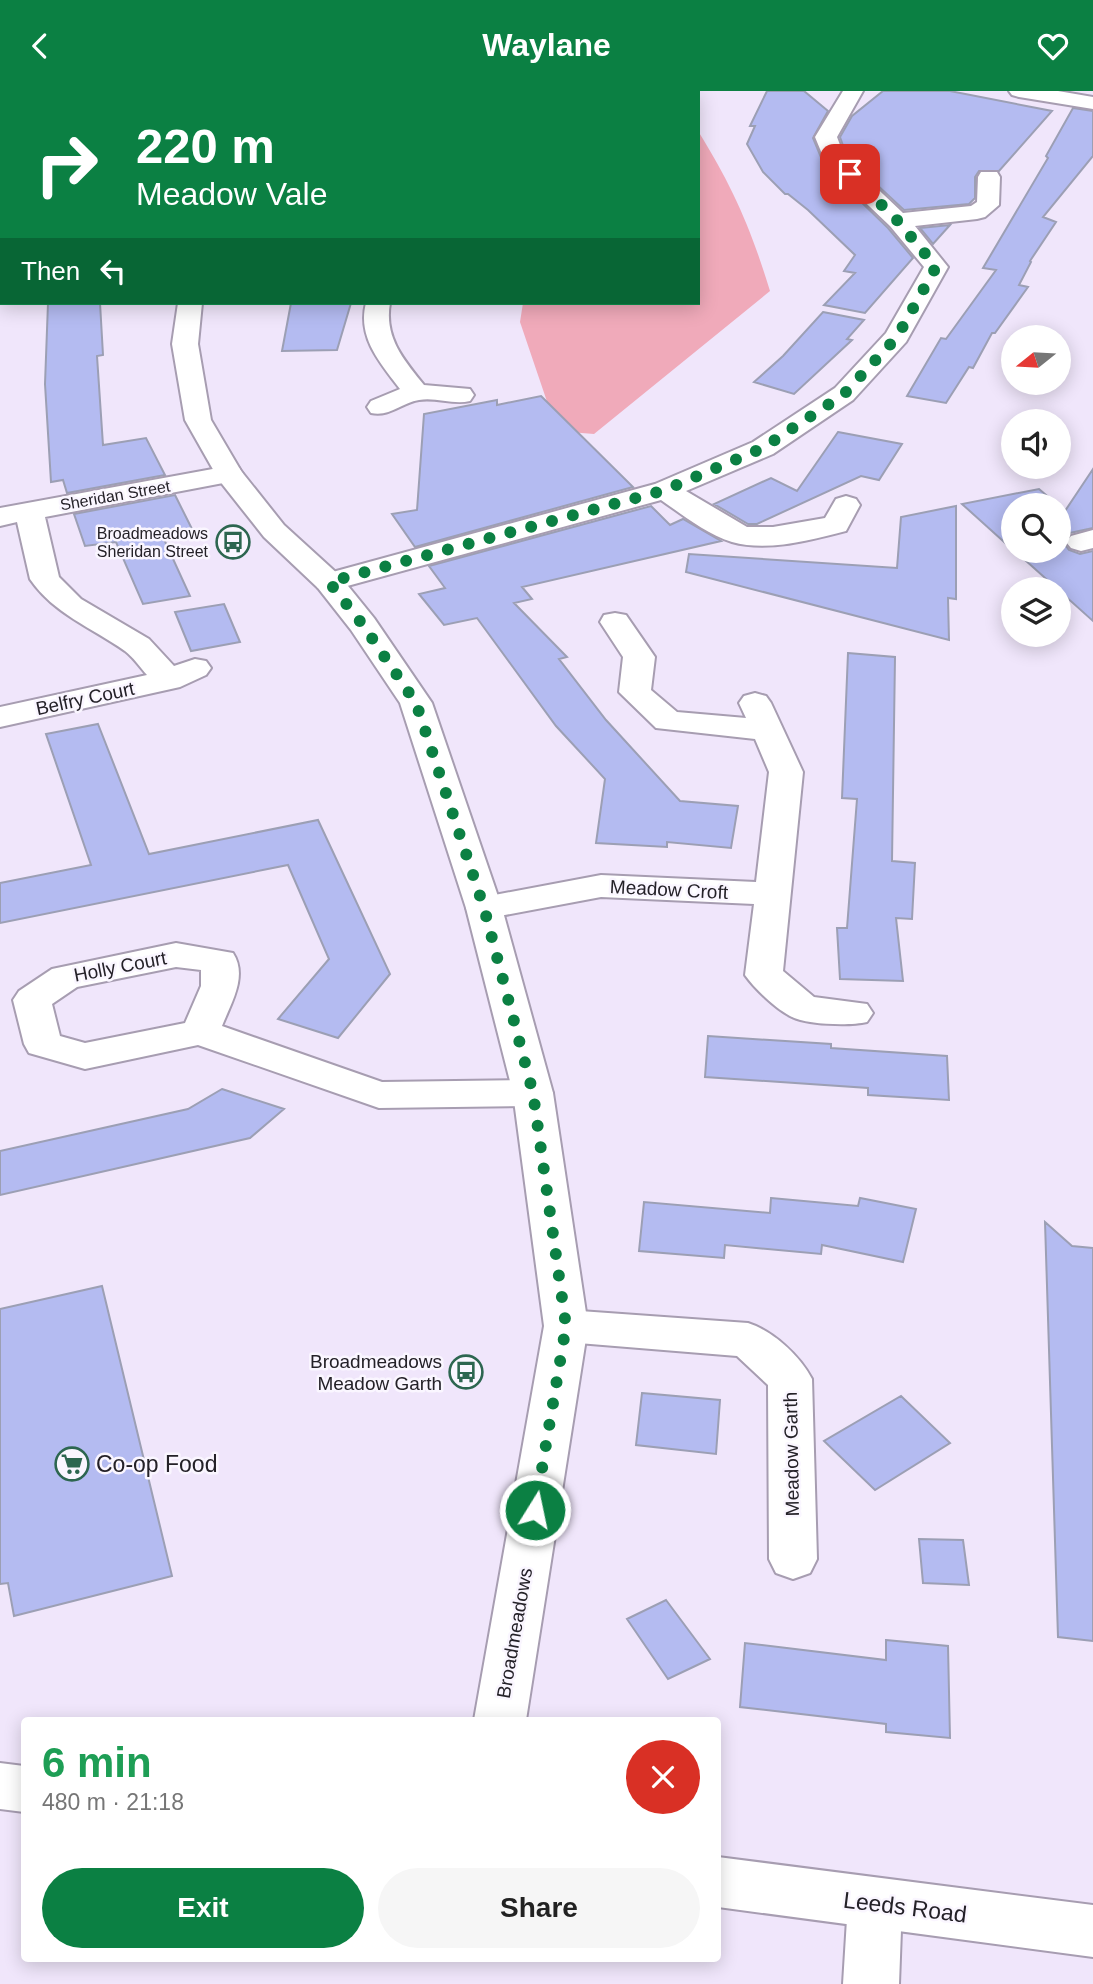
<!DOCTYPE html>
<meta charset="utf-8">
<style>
body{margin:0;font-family:Helvetica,sans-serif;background:#f6f6f6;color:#222;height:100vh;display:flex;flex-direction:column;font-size:26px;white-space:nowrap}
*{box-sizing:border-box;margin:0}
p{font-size:23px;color:#767676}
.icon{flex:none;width:38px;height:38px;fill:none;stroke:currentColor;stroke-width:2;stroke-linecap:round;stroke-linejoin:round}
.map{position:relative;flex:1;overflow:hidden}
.sheet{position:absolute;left:21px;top:1626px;width:700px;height:245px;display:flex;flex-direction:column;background:#fff;border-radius:7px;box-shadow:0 4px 18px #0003}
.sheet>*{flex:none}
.hud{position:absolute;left:0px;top:0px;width:700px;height:214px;box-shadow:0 4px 18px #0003;background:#0b8043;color:#fff;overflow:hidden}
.needle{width:46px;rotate:252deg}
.controls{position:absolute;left:1001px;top:234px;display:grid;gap:14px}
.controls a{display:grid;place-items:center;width:70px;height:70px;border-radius:50%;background:#fff;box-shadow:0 4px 18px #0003;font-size:35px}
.pin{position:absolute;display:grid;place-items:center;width:60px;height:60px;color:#fff;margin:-30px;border-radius:14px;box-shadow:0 4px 10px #0006}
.me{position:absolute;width:77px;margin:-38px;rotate:10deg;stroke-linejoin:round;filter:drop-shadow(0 0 5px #0008)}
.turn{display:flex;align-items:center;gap:24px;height:147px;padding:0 21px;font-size:32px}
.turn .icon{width:91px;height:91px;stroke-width:2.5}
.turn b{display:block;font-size:49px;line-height:60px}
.then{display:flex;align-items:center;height:66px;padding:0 21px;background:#0003;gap:14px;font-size:26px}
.round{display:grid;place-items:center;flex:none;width:74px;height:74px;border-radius:37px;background:#f6f6f6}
.overview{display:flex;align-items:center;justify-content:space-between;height:119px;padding:0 21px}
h1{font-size:42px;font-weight:800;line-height:52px;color:#1e9e55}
.cta{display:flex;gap:14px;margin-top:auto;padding:14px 21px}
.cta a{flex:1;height:80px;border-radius:42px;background:#0b8043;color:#fff;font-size:28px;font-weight:800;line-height:80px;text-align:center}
.cta a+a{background:#f6f6f6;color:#222}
header{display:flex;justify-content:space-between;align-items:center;height:91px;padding:0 21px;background:#0b8043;color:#fff;font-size:32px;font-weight:800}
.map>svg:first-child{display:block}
.green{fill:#f0aaba}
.building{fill:#b4bbf1;stroke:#9c9fb4;stroke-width:2}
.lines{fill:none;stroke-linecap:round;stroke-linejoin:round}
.street-casing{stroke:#a79db1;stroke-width:4}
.secondary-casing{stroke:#a79db1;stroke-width:4}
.primary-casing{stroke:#a79db1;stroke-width:4}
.street{fill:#fff;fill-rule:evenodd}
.secondary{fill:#fff;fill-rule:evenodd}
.primary{fill:#fff;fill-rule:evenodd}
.route{stroke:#0b8043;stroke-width:12;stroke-dasharray:0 21.6}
.labels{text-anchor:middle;stroke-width:5;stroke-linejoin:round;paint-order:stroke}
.far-street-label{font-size:16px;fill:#242128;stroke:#faf6ff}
.far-poi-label{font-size:16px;fill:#242128;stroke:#faf6ff;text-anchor:end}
.street-label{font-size:19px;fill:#242128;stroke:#faf6ff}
.poi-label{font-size:19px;fill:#242128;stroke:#faf6ff;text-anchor:end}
.near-poi-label{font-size:23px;fill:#242128;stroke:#faf6ff;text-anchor:start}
.near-street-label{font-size:23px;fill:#242128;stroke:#faf6ff}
</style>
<header><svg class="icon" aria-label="back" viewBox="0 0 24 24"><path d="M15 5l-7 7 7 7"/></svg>Waylane<svg class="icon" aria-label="heart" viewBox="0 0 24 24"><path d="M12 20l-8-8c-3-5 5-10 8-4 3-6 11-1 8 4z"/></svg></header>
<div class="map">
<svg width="1093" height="1893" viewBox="0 0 1093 1893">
<rect width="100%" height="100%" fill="#f0e6fb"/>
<path class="green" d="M698,40C733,96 751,138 770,200L594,343L557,340L520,231L523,212H698Z"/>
<path class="building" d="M767,0H804L828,20L813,47L825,76L888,137L913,167L865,222L824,214L855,182L844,180L855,164L808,119L788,103H785L763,81L747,53L755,35H750Z
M883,0H950L1052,20L999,80H979L975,86V107L969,113L904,119L847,66L840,46L852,25Z
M1073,17L1093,20V65L1043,126L1056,131L1030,170L1031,171L1019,194L1028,196L995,242H992L973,277L969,276L946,312L907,305L941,247L946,248L996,179L983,177L1048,67L1046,65Z
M950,134L933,153L920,137Z
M48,212H100L103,264L97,265L103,354L146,347L165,384L67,402L63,389L51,391L45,293Z
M291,212H351L337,259L282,260Z
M823,221L864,229L847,248L852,249L794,303L754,291L783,265Z
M541,305L633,396L415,456L392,423L417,419L424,323L497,309V314Z
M838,341L902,353L879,389L861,385L757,433H748L714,413L771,387L797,400Z
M1093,378V437L1070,442L1063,451L1069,459L1080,463L1093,460V530L1015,460H1059V415L1065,420Z
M1039,398L1059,415H1013V459L962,413Z
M175,404L194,442L163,446L190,505L143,513L116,451L85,455L74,423Z
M651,415L670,434L683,428L721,450L522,496L532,508L514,512L567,566L559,568L606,629L680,710L738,715L731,757L667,751V756L596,752L605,688L556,635L477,527L444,534L419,503L445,497L429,475Z
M956,415V508L948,507L949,549L686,481L689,463L897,477L901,426Z
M224,513L240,551L191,560L175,521Z
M848,562L895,566L892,770L915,772L912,828L896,827L903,890L840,888L837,837H847L857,708L842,707Z
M98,633L149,763L318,729L390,883L338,947L278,928L329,868L288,774L0,832V792L91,774L46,643Z
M708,945L831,953V957L947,965L949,1009L868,1004V997L705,986Z
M222,998L284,1018L250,1047L0,1104V1060L188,1018Z
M771,1107L858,1115L860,1107L916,1118L903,1171L822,1154L821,1163L725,1154L724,1167L639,1160L644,1111L770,1122Z
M1045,1131L1072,1155L1093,1157V1550L1058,1546Z
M102,1195L172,1485L14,1525L8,1492L0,1493V1218Z
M642,1302L720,1309L716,1363L636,1354Z
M901,1305L950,1352L875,1399L824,1350Z
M919,1448L963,1449L969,1494L923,1492Z
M666,1509L710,1568L668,1588L627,1528Z
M886,1549L948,1555L950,1647L886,1641V1633L740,1616L745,1552L886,1569Z"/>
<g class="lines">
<defs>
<path id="street" d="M352,0H372L351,2Z
M843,0H863L837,46L845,67L903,122L971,115L977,111L978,86L981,81H997L1000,86L999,114L985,126L977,128L915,135L948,176L906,251L853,309L773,363L686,400L747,436H773L825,427L836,408L846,405L856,408L860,414L846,440C812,449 767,461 732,451C706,443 683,424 661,409L340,497L329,500L318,497L314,491L318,485L655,393L753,351L835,297L886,242L924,176L890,135L827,75L815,46Z
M1009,0H1058L1093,6V18L1019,6L1012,4Z
M0,11H2V23H0Z
M0,186H2V200H0Z
M366,212H390C384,246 403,268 424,294L470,298L474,304L470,310C453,314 436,306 419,309C401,312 390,326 371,322L367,316L371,310L400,298C380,272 357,246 366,212Z
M229,375L239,377L243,383L239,389L45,426L59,486L81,508L149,548L174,575L195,568L206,570L211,577L206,584L180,596L0,636V616L147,584C140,576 133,566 125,560C91,536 54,523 30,488L17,431L0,435V417Z
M1093,439V457L1081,460L1071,457L1066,451L1071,445Z
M615,522L626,524L655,566L651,599L677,621L746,627L739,612L744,605L755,602L766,605L771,612L803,681L783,880L814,906L867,913L873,922L867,931C850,935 806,934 790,925C775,917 755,898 745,884L754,813L601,806L484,828L471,825L466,817L471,809L484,806L601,784L756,791L769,681L755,648L656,637L619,601L623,566L600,531L604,524Z
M176,852L233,862C248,885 231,912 222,935L382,991L533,989L547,993L553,1002L547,1011L533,1015L379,1017L198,954L85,978L29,962L24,953L13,909L19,900L52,878ZM176,876L201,879V895L185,932L85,952L60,945L52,913L77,896Z
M566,1219L748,1232C773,1240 800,1265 812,1288L817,1468L810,1482L793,1488L776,1482L769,1468L768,1294L737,1265L566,1251L550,1247L544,1235L550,1223Z
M875,1787L894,1794L902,1812L899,1893H843L848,1812L856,1794Z"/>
<path id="secondary" d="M192,0H212L191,2Z
M0,109H2V123H0Z
M178,212H202L198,253L211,329L241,380L284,434L340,485L374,527L432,612L502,817L553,1002L588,1235L526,1629H474L544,1235L513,1002L466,817L400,612L351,539L318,497L264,446L219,389L185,329L172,253Z"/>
<path id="primary" d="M0,1672L24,1675V1721L0,1718Z
M718,1766L1093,1814V1866L718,1816Z"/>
</defs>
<use href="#street" class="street-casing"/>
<use href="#secondary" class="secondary-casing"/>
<use href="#primary" class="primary-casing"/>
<use href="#street" class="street"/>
<use href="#secondary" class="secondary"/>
<use href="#primary" class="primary"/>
</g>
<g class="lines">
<path class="route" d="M535,1419L566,1235L533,1002L484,817L416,612L363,534L329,491L665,399L763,357L844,303L897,246L936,176L898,130L850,83"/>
</g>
<defs>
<symbol id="bus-ring" viewBox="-11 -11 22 22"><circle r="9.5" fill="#faf6ff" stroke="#2d6650" stroke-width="1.5"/><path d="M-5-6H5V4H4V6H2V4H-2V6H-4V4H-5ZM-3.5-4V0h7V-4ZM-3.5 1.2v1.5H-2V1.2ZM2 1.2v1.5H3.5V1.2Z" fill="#2d6650"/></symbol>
<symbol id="supermarket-ring" viewBox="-11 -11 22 22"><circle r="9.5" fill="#faf6ff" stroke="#2d6650" stroke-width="1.5"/><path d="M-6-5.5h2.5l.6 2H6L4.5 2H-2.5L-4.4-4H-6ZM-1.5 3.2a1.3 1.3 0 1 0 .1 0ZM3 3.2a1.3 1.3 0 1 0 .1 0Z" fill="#2d6650"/></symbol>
</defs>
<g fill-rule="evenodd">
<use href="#bus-ring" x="214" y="432" width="38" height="38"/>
<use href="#bus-ring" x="447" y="1262" width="38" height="38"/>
<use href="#supermarket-ring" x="53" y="1354" width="38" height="38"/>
</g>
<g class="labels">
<g class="far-street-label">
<text transform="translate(115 404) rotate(-10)" y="6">Sheridan Street</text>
</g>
<g class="far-poi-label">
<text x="208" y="448">Broadmeadows<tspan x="208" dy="18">Sheridan Street</tspan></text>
</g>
<g class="street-label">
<text transform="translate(85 607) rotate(-12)" y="7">Belfry Court</text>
<text transform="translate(669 798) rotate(3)" y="7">Meadow Croft</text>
<text transform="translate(120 875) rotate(-11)" y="7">Holly Court</text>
<text transform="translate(791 1363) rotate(-91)" y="7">Meadow Garth</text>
<text transform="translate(514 1542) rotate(-80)" y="7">Broadmeadows</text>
</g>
<g class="poi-label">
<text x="442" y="1277">Broadmeadows<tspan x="442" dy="22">Meadow Garth</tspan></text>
</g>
<g class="near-poi-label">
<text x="96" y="1381">Co-op Food</text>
</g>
<g class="near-street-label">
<text transform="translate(905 1816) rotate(7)" y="8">Leeds Road</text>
</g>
</g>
</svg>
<div class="controls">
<a><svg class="needle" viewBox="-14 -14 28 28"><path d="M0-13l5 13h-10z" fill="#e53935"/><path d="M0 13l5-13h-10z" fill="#767676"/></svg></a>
<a><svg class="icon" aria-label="sound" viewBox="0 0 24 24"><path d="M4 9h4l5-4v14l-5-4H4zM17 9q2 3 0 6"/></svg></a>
<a><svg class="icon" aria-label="search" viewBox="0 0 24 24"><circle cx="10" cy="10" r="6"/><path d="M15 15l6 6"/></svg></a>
<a><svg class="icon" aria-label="layers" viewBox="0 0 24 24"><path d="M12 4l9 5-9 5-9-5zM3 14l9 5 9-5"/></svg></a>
</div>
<div class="pin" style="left:850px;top:83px;background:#d93025"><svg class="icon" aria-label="arrive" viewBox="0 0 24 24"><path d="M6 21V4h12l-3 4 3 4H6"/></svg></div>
<svg class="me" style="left:535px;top:1419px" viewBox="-20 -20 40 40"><circle r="17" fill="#0b8043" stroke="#fff" stroke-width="3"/><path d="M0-11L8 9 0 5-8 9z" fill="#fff"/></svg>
<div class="hud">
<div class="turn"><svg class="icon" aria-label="right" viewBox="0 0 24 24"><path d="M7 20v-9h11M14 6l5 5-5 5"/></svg><div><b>220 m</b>Meadow Vale</div></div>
<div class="then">Then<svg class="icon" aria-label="left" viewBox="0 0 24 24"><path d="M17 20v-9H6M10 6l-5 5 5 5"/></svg></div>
</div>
<section class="sheet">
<div class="overview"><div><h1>6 min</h1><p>480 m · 21:18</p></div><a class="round" style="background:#d93025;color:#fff"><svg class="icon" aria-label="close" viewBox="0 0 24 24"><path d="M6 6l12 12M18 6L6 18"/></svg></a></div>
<div class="cta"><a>Exit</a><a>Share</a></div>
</section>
</div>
